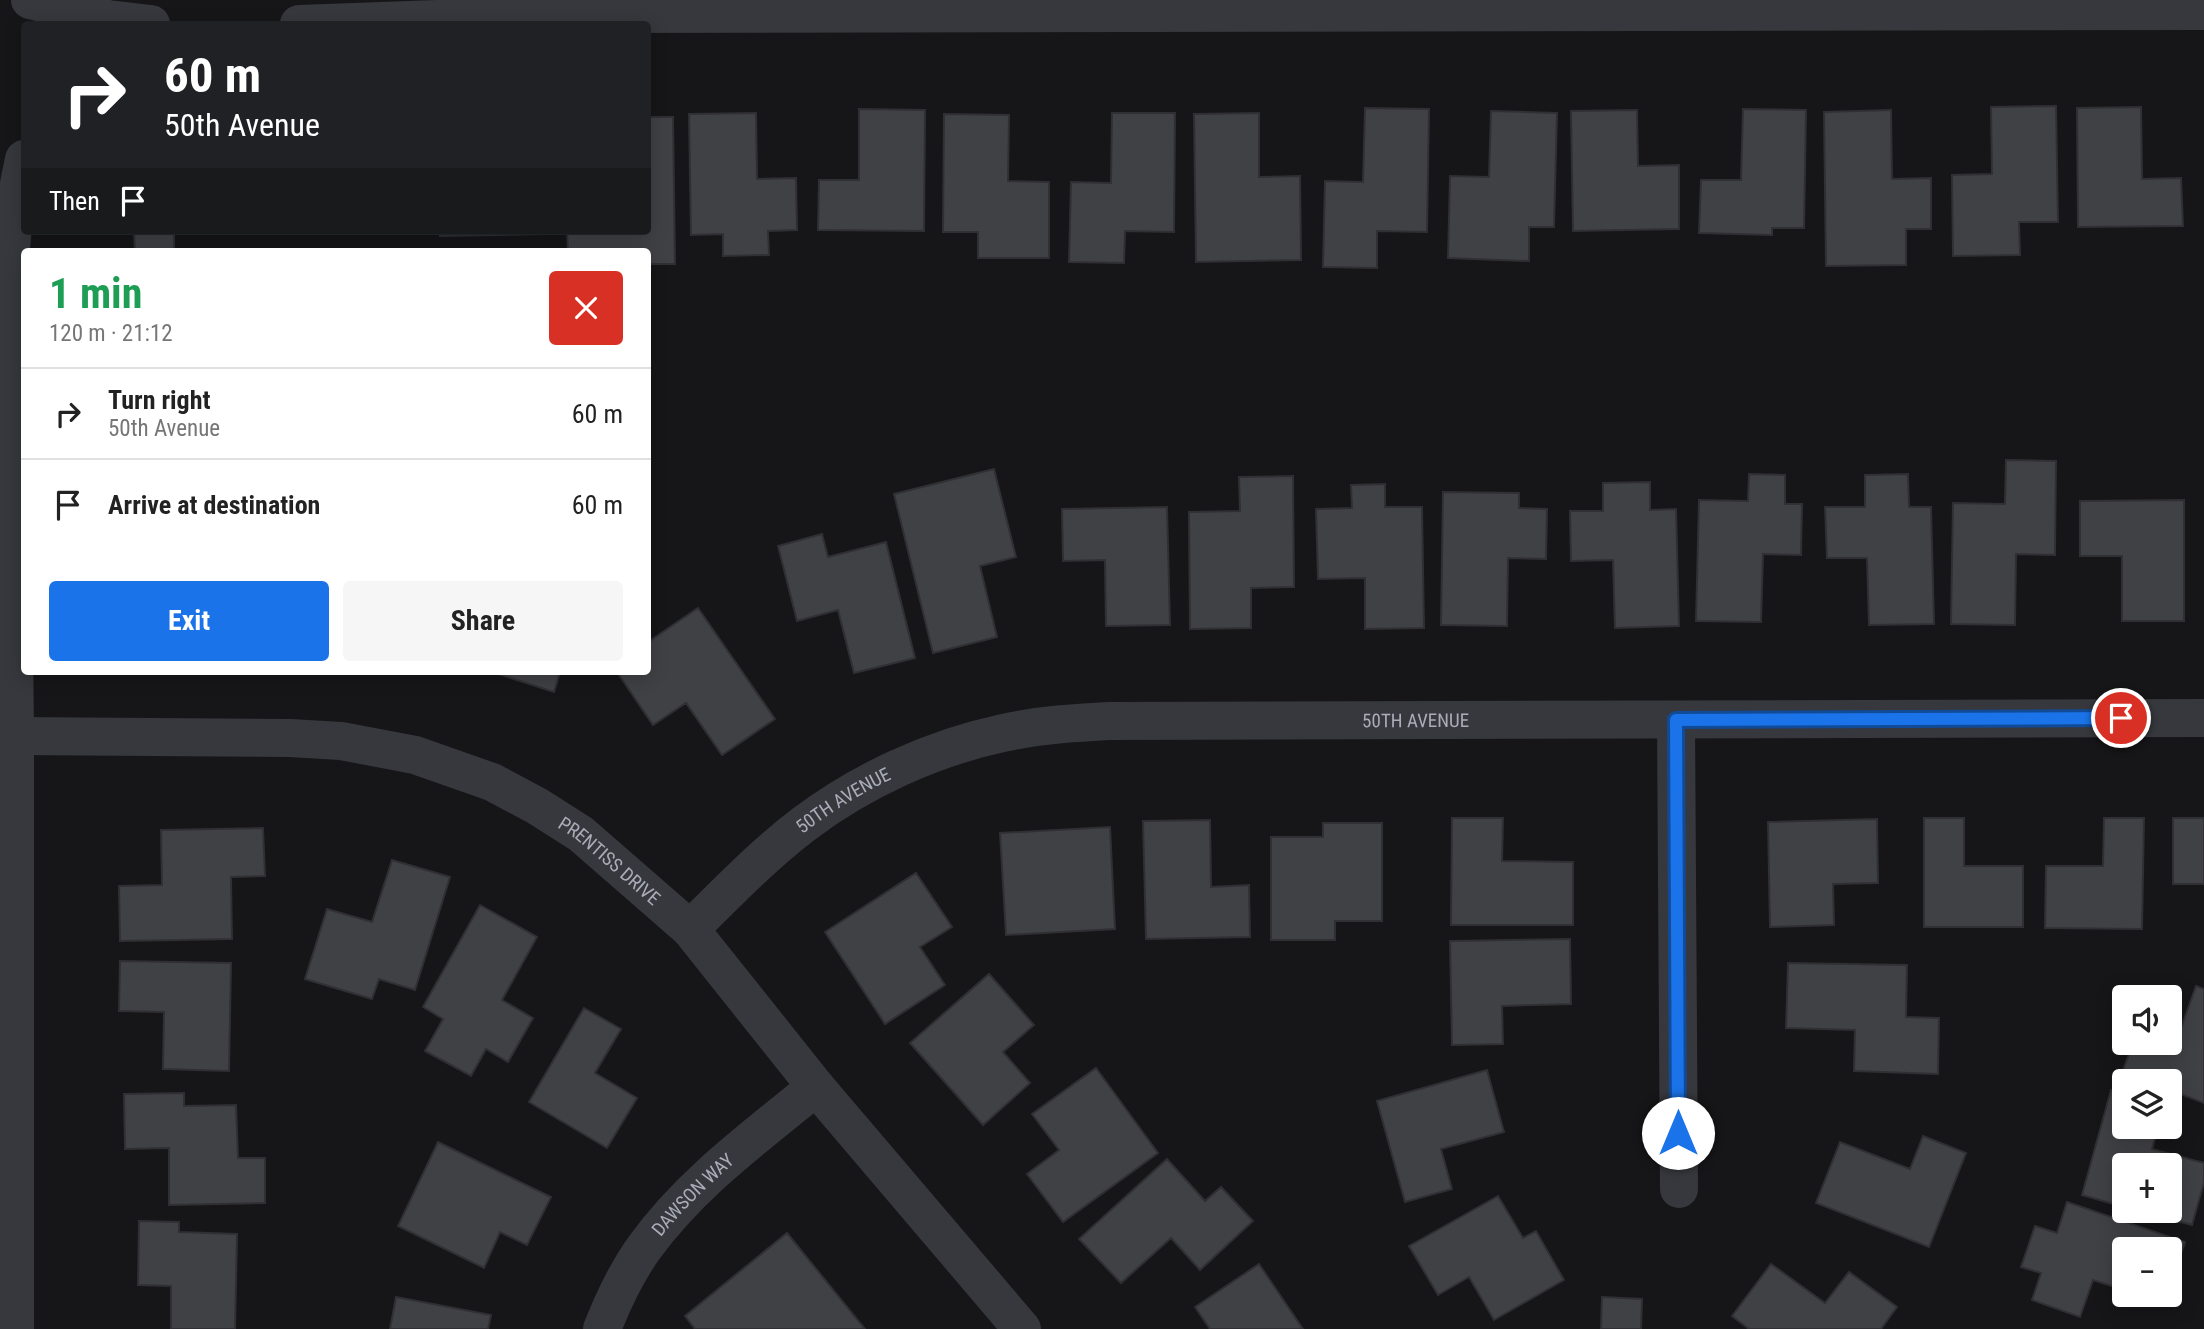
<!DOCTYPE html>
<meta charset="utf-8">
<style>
body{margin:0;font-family:"Roboto Condensed",sans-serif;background:#f6f6f6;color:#222;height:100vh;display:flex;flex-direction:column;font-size:26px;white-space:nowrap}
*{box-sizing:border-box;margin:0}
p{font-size:23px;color:#767676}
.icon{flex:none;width:38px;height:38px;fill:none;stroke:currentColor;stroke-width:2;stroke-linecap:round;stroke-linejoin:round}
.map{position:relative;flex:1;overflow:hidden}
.side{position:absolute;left:21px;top:248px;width:630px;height:427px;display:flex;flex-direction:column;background:#fff;border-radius:7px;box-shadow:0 4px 18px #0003}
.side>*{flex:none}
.banner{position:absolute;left:21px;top:21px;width:630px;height:214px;border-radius:7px;box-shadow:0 4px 18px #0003;background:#202124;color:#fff;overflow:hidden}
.buttons{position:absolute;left:2112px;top:985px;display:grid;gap:14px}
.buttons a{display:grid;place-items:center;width:70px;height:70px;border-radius:7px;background:#fff;box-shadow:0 4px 18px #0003;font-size:35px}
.pin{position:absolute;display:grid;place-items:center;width:60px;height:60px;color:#fff;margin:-30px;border:4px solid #fff;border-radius:50%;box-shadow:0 2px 7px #0007}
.me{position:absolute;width:77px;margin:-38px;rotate:0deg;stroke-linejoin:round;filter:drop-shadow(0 0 5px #0008)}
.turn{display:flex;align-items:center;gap:24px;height:147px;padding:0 28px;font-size:32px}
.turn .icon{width:91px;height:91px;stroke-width:2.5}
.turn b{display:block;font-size:49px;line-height:60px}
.then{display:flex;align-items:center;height:66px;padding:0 28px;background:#0003;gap:14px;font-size:26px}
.round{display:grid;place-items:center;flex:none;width:74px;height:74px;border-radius:7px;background:#f6f6f6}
.summary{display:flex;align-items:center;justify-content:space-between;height:119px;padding:0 28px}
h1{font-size:42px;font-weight:700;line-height:52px;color:#1e9e55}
.action{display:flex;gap:14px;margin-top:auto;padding:14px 28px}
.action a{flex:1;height:80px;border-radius:7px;background:#1a73e8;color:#fff;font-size:28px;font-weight:700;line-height:80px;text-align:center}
.action a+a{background:#f6f6f6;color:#222}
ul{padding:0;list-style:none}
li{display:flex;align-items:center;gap:21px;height:91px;padding:0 28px;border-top:2px solid #e0e0e0}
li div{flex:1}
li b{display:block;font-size:26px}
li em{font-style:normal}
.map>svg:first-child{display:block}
.building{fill:#404145;stroke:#303034;stroke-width:2}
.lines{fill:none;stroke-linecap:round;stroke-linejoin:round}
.minor{stroke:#37383d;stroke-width:38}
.route-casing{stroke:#114b97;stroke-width:18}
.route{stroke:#1a73e8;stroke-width:12}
.labels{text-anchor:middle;stroke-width:5;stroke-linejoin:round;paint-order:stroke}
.street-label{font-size:19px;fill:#a8adb8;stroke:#111113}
</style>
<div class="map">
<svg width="2204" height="1329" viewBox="0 0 2204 1329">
<rect width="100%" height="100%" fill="#161618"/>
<path class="building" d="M2056,106L2058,222H2019L2020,255L1953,256L1952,175L1992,174L1991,107Z
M2141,107L2142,179L2181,178L2183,226L2078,227L2077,108Z
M1365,108L1429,109L1427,232L1377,231V268L1323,267L1325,181L1363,182Z
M859,109L925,110L924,231L818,230L819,180H859Z
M1743,109L1806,110L1804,228H1772V235L1699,233L1701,180H1741Z
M1637,110L1638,166L1679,165V229L1573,231L1571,111Z
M1891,110L1892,179L1931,178V229H1906V265L1826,266L1824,112Z
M1491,111L1557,113L1554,227H1529V261L1448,258L1450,176L1489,177Z
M756,113L757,179L796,178L797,230L768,231L769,255L723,256V234L691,235L689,114Z
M1112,113H1175L1174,232L1125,231L1124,263L1069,262L1071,182L1111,183Z
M1259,113V177L1300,176L1301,260L1196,262L1194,114Z
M944,114L1009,115L1008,181L1049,182V258H978V232H943Z
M648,117H673L675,264H648V252H568L567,231H648Z
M134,231H240L174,234V252H135Z
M313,231H419V234Z
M440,231H545V234L440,236Z
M2006,460L2056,461L2055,555L2016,554L2015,625L1951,624L1953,503L2005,504Z
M994,469L1016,557L980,566L997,637L933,653L894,494Z
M1749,474L1785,475V504H1802L1801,555L1763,554L1761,622L1696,621L1699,500L1748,501Z
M1908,474L1909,507H1931L1934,624L1869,625L1867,558H1827L1825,507H1865V475Z
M1293,476L1294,587L1251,588V628L1190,629L1189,512L1240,511L1239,477Z
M1650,482V510L1676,509L1679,626L1615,628L1613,560L1571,561L1570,511H1603V483Z
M1385,484V507H1422L1424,628L1365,629V578L1318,579L1316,509L1352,508L1351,485Z
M1443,492L1519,493V508L1547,509L1546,559L1508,558L1507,626L1441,625Z
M2184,500V621H2122V556H2080V501Z
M1167,507L1170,625L1106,626L1105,560L1063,561L1062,509Z
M822,534L828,557L886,542L915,658L854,673L838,610L797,621L778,546Z
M698,608L775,719L722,755L686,703L653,725L617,672H648V642Z
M492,672H560L554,692Z
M1452,818H1503L1502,861L1573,862V925H1451Z
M1924,818H1964V866H2023V927H1924Z
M2104,818H2144L2142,929L2045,928L2046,866H2103Z
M2173,818H2204V884H2173Z
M1877,819L1878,883L1833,884L1834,925L1770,927L1768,822Z
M1210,820L1211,887L1249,885L1250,937L1146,939L1143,821Z
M1323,823H1382V921H1335V940H1271V837H1323Z
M1110,827L1115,929L1006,935L1000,833Z
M263,828L265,876L231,877L232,939L120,941L119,886L162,885L161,830Z
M392,860L450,877L415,990L379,979L372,999L305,979L327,909L372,922Z
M916,873L952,927L920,947L945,985L885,1024L825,932Z
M480,905L537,937L502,1000L533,1018L508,1062L486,1049L471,1076L425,1051L443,1019L423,1007Z
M1570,939L1571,1004L1502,1006L1503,1044L1452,1045L1450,941Z
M120,961L231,963L229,1071L163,1069L164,1012L119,1011Z
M1788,963L1907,965L1906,1017L1939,1018L1938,1074L1854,1071L1855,1030L1786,1028Z
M989,974L1034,1025L1003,1052L1030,1083L983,1125L910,1043Z
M2196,986L2204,989V1103L2170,1090V1082H2145L2122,1073L2133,1043H2170V1024L2181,1028Z
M584,1008L621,1029L595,1073L637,1098L607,1148L529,1102Z
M1096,1068L1158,1153L1063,1222L1027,1174L1059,1150L1032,1114Z
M1487,1070L1504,1132L1441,1149L1452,1189L1405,1202L1377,1101Z
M2111,1090L2124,1094V1127H2158L2152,1149L2204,1163V1182L2192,1225L2140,1211H2170V1166H2124V1207L2082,1195Z
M184,1093V1106L236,1105L238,1158H265V1203L169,1205V1148L125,1149L124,1094Z
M1923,1136L1966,1153L1929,1247L1816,1203L1840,1142L1910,1169Z
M438,1142L551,1197L527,1245L500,1232L484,1268L398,1226Z
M1167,1159L1205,1201L1221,1187L1253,1221L1200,1270L1171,1238L1121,1283L1079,1239Z
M1498,1196L1523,1238L1536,1231L1564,1280L1494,1320L1469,1277L1438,1295L1409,1246Z
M2067,1202L2185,1242L2170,1285V1250H2124V1290L2093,1280L2080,1317L2032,1300L2041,1273L2021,1267L2035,1226L2057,1233Z
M139,1221L179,1222V1232L237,1234L235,1329H171V1286L138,1285Z
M787,1233L865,1329H695L685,1316Z
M1259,1264L1303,1329H1210L1195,1307Z
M1771,1264L1825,1303L1849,1272L1897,1307L1881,1329H1749L1732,1316Z
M2139,1295H2167L2164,1303Z
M396,1297L491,1315L488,1329H390Z
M1602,1297L1642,1299L1641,1329H1601Z"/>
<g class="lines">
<g class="minor">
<path d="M30,0L108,19L151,24"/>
<path d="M299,24L574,14L2204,11"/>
<path d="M1676,720L1679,1189"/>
<path id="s1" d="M15,736L290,738L341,741L415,755L492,782L537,806L581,834L690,929L816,1087L1022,1329"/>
<path id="s2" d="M690,929C727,893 763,855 804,824C861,781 932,748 1003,733C1038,725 1073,723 1109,721L2204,718"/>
<path d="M15,1329V736L10,260L15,204L24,159"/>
<path id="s3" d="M602,1329C613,1301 626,1273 644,1248C690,1184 755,1137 816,1087"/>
</g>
</g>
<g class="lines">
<defs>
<path id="route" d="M1678,1133L1676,720L2121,718"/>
</defs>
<use href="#route" class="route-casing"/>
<use href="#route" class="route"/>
</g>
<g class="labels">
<g class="street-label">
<text dy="7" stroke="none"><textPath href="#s2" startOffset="789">50TH AVENUE</textPath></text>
<text dy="7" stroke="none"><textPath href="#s2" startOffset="201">50TH AVENUE</textPath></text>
<text dy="7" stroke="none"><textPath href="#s1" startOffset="625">PRENTISS DRIVE</textPath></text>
<text dy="7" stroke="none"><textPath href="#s3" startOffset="164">DAWSON WAY</textPath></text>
</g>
</g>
</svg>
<div class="buttons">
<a><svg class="icon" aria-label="sound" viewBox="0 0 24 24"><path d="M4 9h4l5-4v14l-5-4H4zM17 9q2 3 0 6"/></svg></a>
<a><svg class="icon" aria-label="layers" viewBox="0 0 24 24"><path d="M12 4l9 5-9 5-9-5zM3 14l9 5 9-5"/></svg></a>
<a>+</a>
<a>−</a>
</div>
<div class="pin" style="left:2121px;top:718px;background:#d93025"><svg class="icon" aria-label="arrive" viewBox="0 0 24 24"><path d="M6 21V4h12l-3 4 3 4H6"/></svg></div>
<svg class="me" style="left:1678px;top:1133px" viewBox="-20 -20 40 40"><circle r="19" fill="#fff"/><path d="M0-13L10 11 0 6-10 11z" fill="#1a73e8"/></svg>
<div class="banner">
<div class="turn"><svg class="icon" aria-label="right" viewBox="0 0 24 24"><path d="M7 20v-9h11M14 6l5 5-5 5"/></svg><div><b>60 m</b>50th Avenue</div></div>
<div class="then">Then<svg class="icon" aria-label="arrive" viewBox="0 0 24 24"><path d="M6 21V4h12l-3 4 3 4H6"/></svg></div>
</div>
<section class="side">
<div class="summary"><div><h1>1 min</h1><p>120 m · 21:12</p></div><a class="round" style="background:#d93025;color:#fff"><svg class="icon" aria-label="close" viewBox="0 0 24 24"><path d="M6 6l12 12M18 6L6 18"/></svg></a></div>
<ul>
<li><svg class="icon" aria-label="right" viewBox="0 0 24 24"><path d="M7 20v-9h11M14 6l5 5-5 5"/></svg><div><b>Turn right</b><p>50th Avenue</p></div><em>60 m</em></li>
<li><svg class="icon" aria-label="arrive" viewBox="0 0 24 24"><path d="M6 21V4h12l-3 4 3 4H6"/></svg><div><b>Arrive at destination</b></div><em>60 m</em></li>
</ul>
<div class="action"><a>Exit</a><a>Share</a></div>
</section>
</div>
